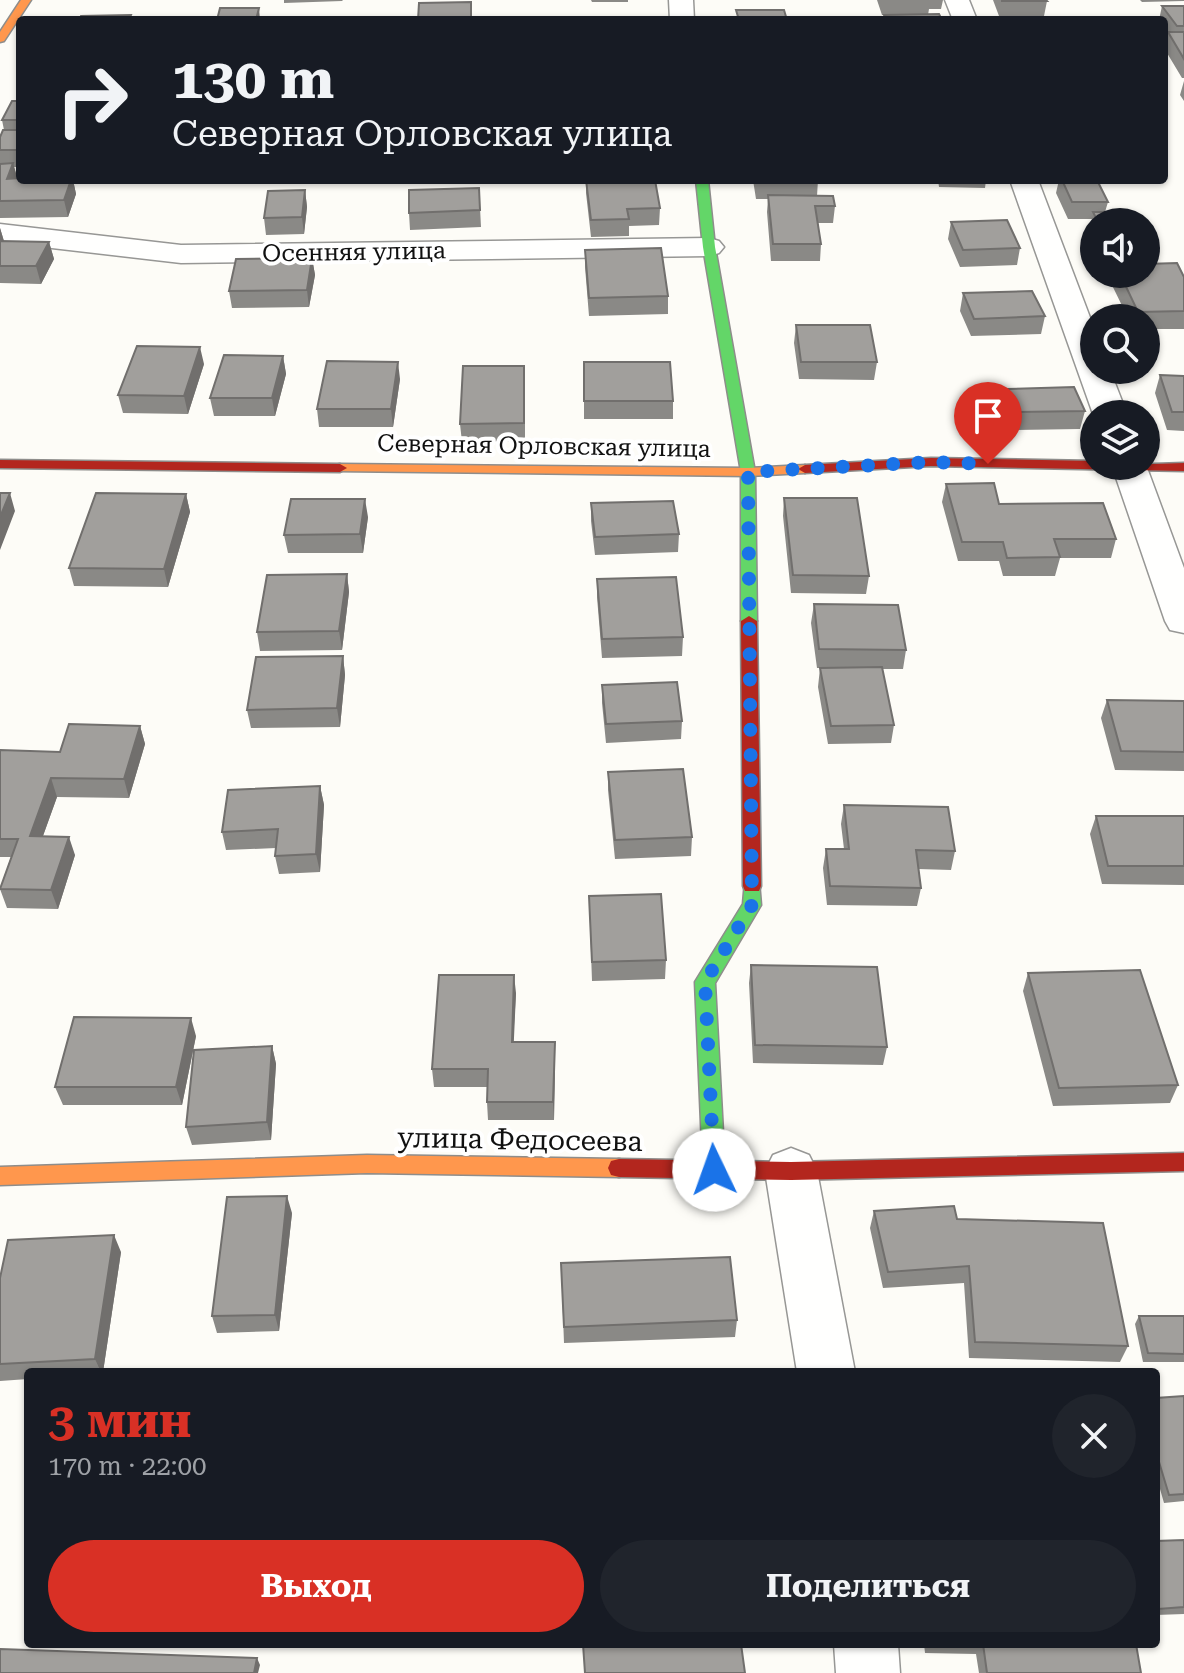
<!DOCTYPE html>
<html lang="ru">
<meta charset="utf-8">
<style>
body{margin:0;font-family:"Roboto Serif",serif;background:#20242c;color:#f1f3f6;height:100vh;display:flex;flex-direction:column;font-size:30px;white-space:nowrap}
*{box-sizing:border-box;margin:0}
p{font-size:26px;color:#9ea1a6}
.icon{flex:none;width:44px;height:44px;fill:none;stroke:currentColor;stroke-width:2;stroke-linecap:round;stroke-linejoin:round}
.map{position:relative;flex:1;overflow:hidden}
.sheet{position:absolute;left:24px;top:1368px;width:1136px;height:280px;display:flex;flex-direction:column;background:#171b24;border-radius:8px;box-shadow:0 2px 6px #0004}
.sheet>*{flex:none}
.banner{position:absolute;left:16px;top:16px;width:1152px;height:168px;border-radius:8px;box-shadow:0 2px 6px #0004;background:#171b24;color:#f1f3f6;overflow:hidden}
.buttons{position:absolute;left:1080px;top:208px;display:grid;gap:16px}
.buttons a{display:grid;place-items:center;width:80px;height:80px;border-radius:50%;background:#171b24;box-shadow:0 2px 6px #0004;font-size:40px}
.pin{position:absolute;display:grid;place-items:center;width:68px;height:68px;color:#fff;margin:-82px -34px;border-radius:50% 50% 50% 0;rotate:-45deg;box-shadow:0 0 8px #0007}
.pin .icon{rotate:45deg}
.me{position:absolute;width:88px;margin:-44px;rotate:357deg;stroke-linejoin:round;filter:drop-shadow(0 0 6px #0008)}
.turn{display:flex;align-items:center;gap:28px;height:168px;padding:0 24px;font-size:36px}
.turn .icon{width:104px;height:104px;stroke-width:2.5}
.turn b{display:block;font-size:56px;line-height:68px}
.round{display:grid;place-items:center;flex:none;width:84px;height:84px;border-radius:42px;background:#20242c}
.head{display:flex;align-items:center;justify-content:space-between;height:136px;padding:0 24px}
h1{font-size:48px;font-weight:700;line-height:60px;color:#d93025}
.cta{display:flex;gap:16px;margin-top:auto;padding:16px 24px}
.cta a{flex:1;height:92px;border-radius:48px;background:#d93025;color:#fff;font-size:32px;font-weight:700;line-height:92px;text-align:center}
.cta a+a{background:#20242c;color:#f1f3f6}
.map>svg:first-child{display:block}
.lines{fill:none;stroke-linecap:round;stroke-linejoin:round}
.street-casing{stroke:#979795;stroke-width:3}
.fast-casing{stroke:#8e8d8b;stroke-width:3}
.slow-casing{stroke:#8e8d8b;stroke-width:3}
.jam-casing{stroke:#8e8d8b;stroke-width:3}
.street{fill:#fffffe;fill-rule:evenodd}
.fast{fill:#63d668;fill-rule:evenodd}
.slow{fill:#ff974d;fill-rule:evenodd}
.jam{fill:#b3261e;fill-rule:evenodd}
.wall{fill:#8a8986}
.shaded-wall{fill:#716f6d}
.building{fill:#a19f9c;stroke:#716f6d;stroke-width:2}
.route{stroke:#1a73e8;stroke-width:14;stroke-dasharray:0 25.2}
.labels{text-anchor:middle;stroke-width:8;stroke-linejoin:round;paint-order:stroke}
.far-street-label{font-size:24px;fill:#111;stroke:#fff}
.street-label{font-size:28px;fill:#111;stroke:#fff}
</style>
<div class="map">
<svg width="1184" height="1673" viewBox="0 0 1184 1673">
<rect width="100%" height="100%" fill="#fdfcf7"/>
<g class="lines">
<defs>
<path id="street" d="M669,0H693L694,20H670Z
M945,0H969L977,20H953Z
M1010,180H1038L1094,328V370H1110L1127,414H1093Z
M0,224L181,245L709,238L719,241L724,247L719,253L709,256L181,263L0,242Z
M1146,465L1184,568V633L1170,630L1165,621L1112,466Z
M791,1148L809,1155L817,1171L855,1372H797L765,1171L773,1155Z
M834,1644H898L900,1673H836Z"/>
<path id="fast" d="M696,180H708L715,247L755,472L757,621L749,626L741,621V472L703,247Z
M752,879L759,881L761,905L715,983L725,1170L722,1177L714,1179L706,1177L703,1170L695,982L743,904L745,881Z"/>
<path id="slow" d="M21,0H31L4,41L0,42V32Z
M340,464L748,468L805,465L812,469L805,473L748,476L335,471V465Z
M367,1155L619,1159L627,1161L630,1168L627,1175L619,1177L367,1173L0,1185V1167Z"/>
<path id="jam" d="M931,458L1094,461V466L1184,463V471L931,466L805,473L798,469L805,465Z
M0,460L340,464L347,468L340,472L0,468Z
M749,616L757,621L761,886L759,891H745L743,886L741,621Z
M1184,1153V1171L791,1180L619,1177L611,1175L608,1168L611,1161L619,1159L791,1162Z"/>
</defs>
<use href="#street" class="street-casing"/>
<use href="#fast" class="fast-casing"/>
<use href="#slow" class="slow-casing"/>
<use href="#jam" class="jam-casing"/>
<use href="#street" class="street"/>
<use href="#fast" class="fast"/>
<use href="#slow" class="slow"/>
<use href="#jam" class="jam"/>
</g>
<path class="wall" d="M284,0H343L342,1L284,3Z
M591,0H628V2H592Z
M877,0H943L941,9H929L928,15H882Z
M993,0H1046L1047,1L1044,16H999Z
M1140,0H1184V1L1142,2Z
M1162,6H1184V78H1182L1164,48L1167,34L1164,29V20H1159Z
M1184,81V101L1180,95Z
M20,101V167H14L17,178L20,180H73L76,194L68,217L0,218V137L4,130L2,120Z
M396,180H458V182L396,184Z
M586,180L660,208L659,225L629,226V236L591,237L586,193Z
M753,180H818L817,196L835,206L833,223H818L821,244L820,261H771L767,212L768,199H756Z
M938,180H986L985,188L939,187Z
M1059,180H1097L1108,202L1105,212L1140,222H1094V240L1089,229L1092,219H1068L1056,193Z
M479,188L481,227L410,230L409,213Z
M305,190L307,207L304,234L266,235L264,218Z
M951,222L1020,248L1017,265L960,267L948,239Z
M0,228L4,241L49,242L54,259L41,284L0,283Z
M1146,234L1151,244L1146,261Z
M585,250L668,296V314L589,316L585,267Z
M312,258L315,275L309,307L232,308L229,291Z
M1112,274H1146L1184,277V329H1146V318H1128L1110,281Z
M963,293L1045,316L1041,334L971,336L960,311Z
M796,325L877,362L874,380L799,379L794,343Z
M283,356L286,374L275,416H214L210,398Z
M584,362L673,401V419H584Z
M204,364L188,414L123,413L118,395Z
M1160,375L1184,376V431L1167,430L1155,393Z
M400,379L393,427H319L317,409Z
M525,383V441L462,442L460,424Z
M1008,389L1085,411L1080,429L1013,430L1004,407Z
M946,484L999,504L1116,539L1111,558H1060L1055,576H1003L999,561H958L942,502Z
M186,494L190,512L168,587L74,586L69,568Z
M784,498L869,576L866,594L791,593L783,516Z
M591,503L679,534L678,552L595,555L591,521Z
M368,517L363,553H288L284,535Z
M347,574L349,592L342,650L260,651L257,632Z
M597,579L683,637L682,656L602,658L597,597Z
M814,604L906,650L903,669H882L894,725L891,743L828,744L818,687L820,668H834H817L811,623Z
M343,656L345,675L340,727L251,728L247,710Z
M602,685L682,721L681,739L606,743L602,703Z
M1107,700L1184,701V771L1115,770L1101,718Z
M140,726L145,744L129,798L57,797L43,836L75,855L58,909L7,908L0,889L11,857H0V750L60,752Z
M608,772L692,837L691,856L615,859L608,790Z
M320,786L324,805L320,872L279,874L275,856L276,848L226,850L222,832Z
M844,805L955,851L951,870L918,869L921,888L917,906L827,905L823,868L826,849H844L841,824Z
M1096,816H1184V885L1102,884L1090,834Z
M589,896L666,960L665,979L592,981Z
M751,965L887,1047L883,1065L753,1063L749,983Z
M1028,973L1178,1085L1170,1103L1053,1106L1023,991Z
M516,993L513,1042H555L554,1120H488L487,1102V1087H434L432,1069Z
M196,1036L182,1105H63L55,1087Z
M272,1046L276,1064L271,1140L192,1145L186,1127Z
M874,1211L957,1219L1128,1346L1120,1362L969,1358L964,1283L883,1288L870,1228Z
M292,1213L279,1331L217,1333L212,1316Z
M121,1252L103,1372H28V1379L0,1381V1278Z
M561,1263L737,1320L735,1337L564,1343Z
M1139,1316H1184V1362H1143L1135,1324Z
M1184,1396V1501L1164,1503L1156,1475V1398Z
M1184,1540V1614L1156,1615V1541Z
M924,1644H1136L1141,1673H979L976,1654L925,1653Z"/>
<path class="shaded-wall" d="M259,8L260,20H256Z
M13,163L18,180L7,179Z
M71,180H73L76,194L68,217L64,200Z
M305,190L307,207L304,234L302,217Z
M0,228L5,245L0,254Z
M49,242L54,259L41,284L36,266Z
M312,258L315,275L309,307L307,290Z
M200,347L204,364L188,414L184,396Z
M283,356L286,374L275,416L272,398Z
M398,362L400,379L393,427L391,409Z
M10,493L15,511L0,550V517Z
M186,494L190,512L168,587L164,569Z
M365,499L368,517L363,553L360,534Z
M347,574L349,592L342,650L339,631Z
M343,656L345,675L340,727L337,708Z
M140,726L145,744L129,798L124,779Z
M51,778L57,797L36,855L30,836Z
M320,786L324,805L320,872L316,854Z
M69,837L75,855L58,909L51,890Z
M514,975L516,993L513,1060L512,1042Z
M191,1018L196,1036L182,1105L176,1087Z
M555,1042V1060L554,1120L553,1102Z
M272,1046L276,1064L271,1140L267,1122Z
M287,1196L292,1213L279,1331L275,1315Z
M114,1235L121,1252L103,1372H101L95,1359Z
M257,1658L260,1665L258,1673H254Z"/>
<path class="building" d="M1002,0H1046L1047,1H1002Z
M471,2V20H418L419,3Z
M1162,6H1184V26H1177Z
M220,8H259L256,20H217Z
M736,10H784L787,20H739Z
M939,14L942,20H886L884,15Z
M131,15L129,20H79L81,16Z
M1168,32H1184V59Z
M12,101H20V120H2Z
M3,130H20V150H0V137Z
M13,163L7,179L20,178V180H71L64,200L0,201V164Z
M586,180H655L660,208L627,209L629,219L591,220Z
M757,180H818V183L757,182Z
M1062,180H1097L1108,202H1072Z
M479,188L480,210L409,213V190Z
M305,190L302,217L264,218L268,191Z
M768,195L833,196L835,206H815L821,244H773Z
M1093,212H1134L1140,222H1098Z
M1007,220L1020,248L963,250L951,222Z
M1146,234L1151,244H1146Z
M0,241L49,242L36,266H0Z
M661,248L668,296L589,298L585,250Z
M312,258L307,290L229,291L236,259Z
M1177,263L1184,277V311L1138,312L1120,274H1146V264Z
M1032,291L1045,316L974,319L963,293Z
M796,325H870L877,362H801Z
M137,346L200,347L184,396L118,395Z
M224,355L283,356L272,398H210Z
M327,361L398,362L391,409H317Z
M584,362H670L673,401H584Z
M463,366H524V423L460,424Z
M1160,375L1184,376V412H1172Z
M1074,387L1085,411L1017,412L1008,389Z
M994,483L999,504L1103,503L1116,539H1054L1060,557L1007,558L1003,542H962L946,484Z
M0,493H10L0,517Z
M96,493L186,494L164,569L69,568Z
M784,498H857L869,576L793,575Z
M291,499H365L360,534L284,535Z
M673,501L679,534L595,537L591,503Z
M347,574L339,631L257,632L267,575Z
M676,577L683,637L602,639L597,579Z
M814,604L898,605L906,650L819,649Z
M343,656L337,708L247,710L256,657Z
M882,667L894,725L831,726L820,668Z
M677,682L682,721L606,724L602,685Z
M1107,700L1184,701V752L1121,751Z
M69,724L140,726L124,779L51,778L30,836L69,837L51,890L0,889L18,839H0V750L60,752Z
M683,769L692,837L615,840L608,772Z
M320,786L316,854L275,856L278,829L222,832L228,790Z
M844,805L948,807L955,851L916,850L921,888L830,886L826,849H849Z
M1096,816H1184V866H1108Z
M661,894L666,960L592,962L589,896Z
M751,965L877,967L887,1047L755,1045Z
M1140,970L1178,1085L1059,1088L1028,973Z
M439,975H514L512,1042H555L553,1102H487L488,1069H432Z
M74,1017L191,1018L176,1087H55Z
M272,1046L267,1122L186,1127L194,1050Z
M287,1196L275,1315L212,1316L227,1197Z
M954,1206L957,1219L1103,1223L1128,1346L975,1342L969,1266L888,1272L874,1211Z
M114,1235L95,1359L0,1364V1278L8,1240Z
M730,1257L737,1320L564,1327L561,1263Z
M1139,1316H1184V1354L1148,1353Z
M1184,1396V1494L1169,1495L1156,1452V1398Z
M1184,1540V1607L1158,1609L1156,1599V1541Z
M583,1644H741L745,1673H585Z
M983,1644H1136L1141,1673H987Z
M0,1649L257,1658L254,1673H0Z"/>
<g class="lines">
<path class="route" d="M714,1170L705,982L752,905L748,472L931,462L988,464"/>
</g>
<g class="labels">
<g class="far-street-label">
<text transform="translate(354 252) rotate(-1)" y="8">Осенняя улица</text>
<text transform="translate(544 446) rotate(1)" y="8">Северная Орловская улица</text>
</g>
<g class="street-label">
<text transform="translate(520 1139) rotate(1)" y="10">улица Федосеева</text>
</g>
</g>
</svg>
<div class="buttons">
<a><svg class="icon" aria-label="sound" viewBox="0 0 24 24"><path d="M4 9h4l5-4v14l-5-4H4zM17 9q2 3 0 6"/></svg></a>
<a><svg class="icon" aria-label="search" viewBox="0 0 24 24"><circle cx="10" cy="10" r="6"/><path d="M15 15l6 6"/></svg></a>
<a><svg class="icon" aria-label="layers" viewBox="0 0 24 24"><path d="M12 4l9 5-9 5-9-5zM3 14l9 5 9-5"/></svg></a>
</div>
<div class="pin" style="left:988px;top:464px;background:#d93025"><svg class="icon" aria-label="arrive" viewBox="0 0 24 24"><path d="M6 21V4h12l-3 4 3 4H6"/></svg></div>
<svg class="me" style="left:714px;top:1170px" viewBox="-20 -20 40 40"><circle r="19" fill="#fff"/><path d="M0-13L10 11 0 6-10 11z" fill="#1a73e8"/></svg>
<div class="banner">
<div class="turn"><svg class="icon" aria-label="right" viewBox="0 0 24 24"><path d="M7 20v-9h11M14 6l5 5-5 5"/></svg><div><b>130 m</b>Северная Орловская улица</div></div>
</div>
<section class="sheet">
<div class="head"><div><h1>3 мин</h1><p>170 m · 22:00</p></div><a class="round"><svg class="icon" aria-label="close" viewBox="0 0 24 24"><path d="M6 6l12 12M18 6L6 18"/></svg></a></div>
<div class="cta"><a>Выход</a><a>Поделиться</a></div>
</section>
</div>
